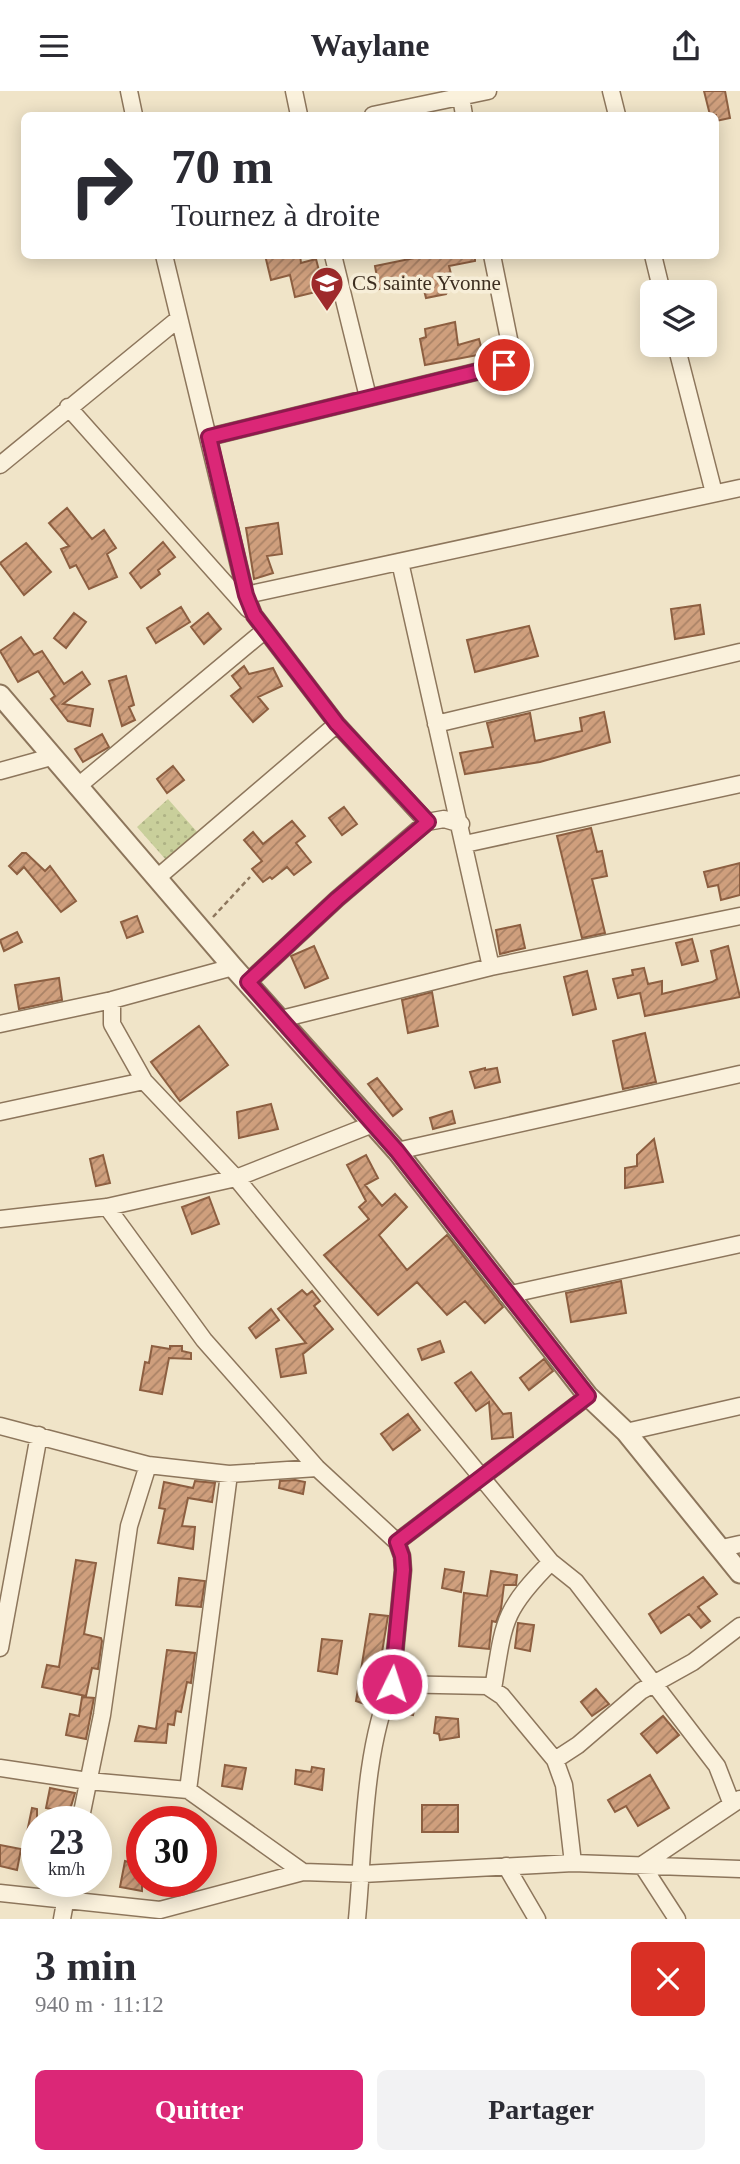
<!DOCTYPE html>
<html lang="fr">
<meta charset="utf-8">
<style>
body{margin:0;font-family:Georgia,serif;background:#f2f2f3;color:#2b2b33;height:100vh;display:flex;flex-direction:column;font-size:26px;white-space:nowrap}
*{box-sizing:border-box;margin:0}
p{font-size:23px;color:#7c7c81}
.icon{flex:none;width:38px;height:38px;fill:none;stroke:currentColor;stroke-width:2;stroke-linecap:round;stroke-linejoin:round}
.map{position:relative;height:1828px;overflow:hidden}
.side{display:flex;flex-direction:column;background:#fff;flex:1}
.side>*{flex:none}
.guide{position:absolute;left:21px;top:21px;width:698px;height:147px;border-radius:10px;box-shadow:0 4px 18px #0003;background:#fff;color:#2b2b33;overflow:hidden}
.controls{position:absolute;left:640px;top:189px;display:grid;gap:14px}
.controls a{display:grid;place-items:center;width:77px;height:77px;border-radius:10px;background:#fff;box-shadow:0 4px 18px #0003;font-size:35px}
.speed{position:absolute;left:21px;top:1715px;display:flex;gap:14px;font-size:35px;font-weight:700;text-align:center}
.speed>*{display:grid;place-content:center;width:91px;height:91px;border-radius:50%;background:#fff;box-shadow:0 4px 18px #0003;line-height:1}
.speed small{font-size:18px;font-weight:400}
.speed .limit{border:10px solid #d22;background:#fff;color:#111}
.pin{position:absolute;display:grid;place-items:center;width:60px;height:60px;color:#fff;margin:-30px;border:4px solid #fff;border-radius:50%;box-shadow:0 2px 7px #0007}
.me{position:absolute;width:77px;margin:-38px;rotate:4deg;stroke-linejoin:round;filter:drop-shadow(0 0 5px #0008)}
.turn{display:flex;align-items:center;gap:24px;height:147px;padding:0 35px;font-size:32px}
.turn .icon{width:91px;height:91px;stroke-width:2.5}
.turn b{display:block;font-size:49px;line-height:60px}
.round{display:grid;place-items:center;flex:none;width:74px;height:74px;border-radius:10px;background:#f2f2f3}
.headline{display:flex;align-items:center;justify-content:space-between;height:119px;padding:0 35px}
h1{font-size:42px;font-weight:700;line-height:52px}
.cta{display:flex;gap:14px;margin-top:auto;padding:14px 35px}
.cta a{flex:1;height:80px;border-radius:10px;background:#db2777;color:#fff;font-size:28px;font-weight:700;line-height:80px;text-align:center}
.cta a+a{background:#f2f2f3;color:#2b2b33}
header{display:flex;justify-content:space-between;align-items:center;height:91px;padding:0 35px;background:#fff;font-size:32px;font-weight:700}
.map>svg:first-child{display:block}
.green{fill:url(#green-dots)}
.building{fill:url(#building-hatch);stroke:#8d5f41;stroke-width:2}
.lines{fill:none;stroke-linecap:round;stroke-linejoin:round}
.minor-casing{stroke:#8d765c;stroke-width:19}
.tertiary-casing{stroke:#8d765c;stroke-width:23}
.path{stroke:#8d765c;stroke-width:2.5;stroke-dasharray:5 3.5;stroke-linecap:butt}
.minor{stroke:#faf1dc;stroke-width:16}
.tertiary{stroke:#faf1dc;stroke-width:19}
.route-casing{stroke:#8e194d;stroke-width:18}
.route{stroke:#db2777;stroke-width:12}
.labels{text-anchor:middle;stroke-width:7;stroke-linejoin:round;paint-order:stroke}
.poi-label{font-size:21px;fill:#3d2e20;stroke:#f7eed8;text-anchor:start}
</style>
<header><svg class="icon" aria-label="menu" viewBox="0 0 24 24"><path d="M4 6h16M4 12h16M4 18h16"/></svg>Waylane<svg class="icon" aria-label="share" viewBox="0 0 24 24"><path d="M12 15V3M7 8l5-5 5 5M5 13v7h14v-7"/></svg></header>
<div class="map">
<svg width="740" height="1828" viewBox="0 0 740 1828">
<defs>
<pattern id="green-dots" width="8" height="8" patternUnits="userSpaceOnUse" patternTransform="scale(1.75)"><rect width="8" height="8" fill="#c9cf9b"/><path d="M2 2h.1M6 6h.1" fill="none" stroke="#aeb285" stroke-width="1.8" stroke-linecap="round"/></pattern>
<pattern id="building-hatch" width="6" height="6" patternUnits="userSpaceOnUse" patternTransform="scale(1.75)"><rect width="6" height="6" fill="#cf9f7d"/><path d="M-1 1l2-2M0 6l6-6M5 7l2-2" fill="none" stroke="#a98266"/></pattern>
</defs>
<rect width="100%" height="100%" fill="#f0e4c8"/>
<path class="green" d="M168,708L198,742L167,770L137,736Z"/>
<path class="building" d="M704,0H725L730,27L716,30V24H710Z
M265,164H300L301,172L316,168L324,199L295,206L290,184L271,189Z
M429,164H475V170L449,175L453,191L446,203L426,207L422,191L379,198L375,175Z
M455,231L458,254L479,248L483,263L425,274L420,248L426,246L425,238Z
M67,417L92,448L104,439L116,457L107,463L117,486L89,498L76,474L70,477L61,458L69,455L49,432Z
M278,432L282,463L267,465L273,482L254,488L246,437Z
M163,451L175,466L158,479L160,483L141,497L130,482Z
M26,452L51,481L24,504L0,472Z
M700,514L704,543L675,548L671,518Z
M181,516L190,531L156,552L147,537Z
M74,522L86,531L66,557L54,547Z
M208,522L221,538L204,553L191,536Z
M529,535L538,565L475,581L467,549Z
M21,546L34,564L42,560L64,593L82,581L90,593L63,613L93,618L90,635L68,630L51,608L55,605L38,580L18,591L0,560Z
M244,575L249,583L273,577L282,595L258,606L268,618L253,631L231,605L241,597L232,585Z
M126,585L134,614L129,616L135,629L122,635L109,590Z
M604,621L610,651L540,671L465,683L460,662L493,656L487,632L530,622L535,650L582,640L580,627Z
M102,643L109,656L83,671L75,658Z
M173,675L184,689L167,702L157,688Z
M344,716L357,733L342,744L329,727Z
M292,730L305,745L296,752L311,771L294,784L287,776L272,788L270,786L263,791L252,778L262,770L244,749L253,741L263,753Z
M591,737L597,761L602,760L607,785L592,788L605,842L582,847L557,745Z
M22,762H26L45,780L50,775L76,810L61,821L24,776L17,783L9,775Z
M740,772V804L721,809L718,794L708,796L704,781Z
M137,825L143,841L127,847L121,831Z
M520,834L525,857L500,863L496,839Z
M17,841L22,851L4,860L0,849Z
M692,848L698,870L682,874L676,852Z
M314,855L328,887L305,897L291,865Z
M728,855L740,906L645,925L640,902L618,907L613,888L633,884L632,879L644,877L648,893L662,890V903L712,891L717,888L711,860Z
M587,880L596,918L573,924L564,886Z
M59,887L62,909L19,918L15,894Z
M432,901L438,935L408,942L402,909Z
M199,935L228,974L180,1010L151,971Z
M645,942L656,991L623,998L613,950Z
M485,977V979L497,977L500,991L475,997L470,981Z
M377,987L402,1018L393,1025L368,993Z
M271,1013L278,1038L239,1047L237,1021Z
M452,1020L455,1032L433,1038L430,1027Z
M654,1048L663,1091L625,1097V1077L637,1075V1064Z
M103,1064L110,1092L96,1095L90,1068Z
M366,1064L378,1087L365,1094L382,1115L395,1103L407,1116L379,1144L407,1179L447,1144L503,1216L485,1232L465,1210L447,1224L417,1191L378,1224L324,1164L369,1128L359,1116L366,1110L347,1074Z
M209,1106L219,1133L192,1143L182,1116Z
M621,1190L626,1222L571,1231L566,1202Z
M302,1199L307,1204L312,1200L320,1210L314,1215L333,1238L303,1263L306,1282L281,1286L276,1258L306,1252L278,1218Z
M271,1218L279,1229L256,1247L249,1237Z
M440,1250L444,1261L422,1269L418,1258Z
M152,1255L170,1258V1255H182V1260L191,1262V1268L169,1267L162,1303L140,1299L145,1271L149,1272Z
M544,1268L553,1280L529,1299L520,1287Z
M471,1281L503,1323L511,1322L513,1346L492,1348L489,1311L476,1320L455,1292Z
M408,1323L420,1339L393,1359L381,1343Z
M295,1389L305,1391L303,1403L279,1397L280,1390Z
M195,1390L215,1392L212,1411L188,1407L182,1435L195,1436L193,1458L158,1452L165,1418L159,1417L164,1391L193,1397Z
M76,1469L96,1472L84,1543L101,1547L102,1550L98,1578L92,1577L86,1605L42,1596L47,1574L59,1576Z
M445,1478L464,1481L461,1501L442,1497Z
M491,1480L517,1484L516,1494H504L501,1518L496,1531L492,1530L489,1558L459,1555L464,1502L487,1505Z
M703,1486L717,1503L698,1516L710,1530L701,1537L689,1523L661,1542L649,1523Z
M179,1487L205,1490L201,1516L176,1514Z
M370,1523L388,1525L373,1616L356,1610Z
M518,1532L534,1534L530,1560L515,1557Z
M322,1548L342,1550L337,1583L318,1580Z
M167,1559L195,1562L191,1592L187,1591L181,1621L176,1620L174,1634L168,1633L166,1652L135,1650L139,1635L156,1638Z
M596,1598L609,1613L592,1625L581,1611Z
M82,1606L94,1607L86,1648L66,1644L70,1623L79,1625Z
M403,1609L416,1611L413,1624L401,1622Z
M663,1625L679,1644L657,1662L641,1643Z
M436,1626L458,1628L459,1646L440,1649L439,1643L434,1642Z
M225,1674L246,1677L242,1698L222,1695Z
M312,1676L324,1678L322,1699L295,1693L296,1679L311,1681Z
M650,1684L669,1717L638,1735L626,1715L615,1721L608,1709Z
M50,1697L75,1702L69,1722L46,1717Z
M422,1714H458V1741H422Z
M32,1717L37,1718V1758L24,1756Z
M0,1754L21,1758L17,1779L0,1775Z
M125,1770L142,1775V1800L120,1796Z"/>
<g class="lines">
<defs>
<path id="minor" d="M129,0L134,24
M294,0L299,24
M611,0L617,24
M461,6L464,24
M373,24L488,0
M164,164L246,504L254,524L337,633L427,731
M333,164L368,306
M653,164L662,201
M676,254L714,402
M68,316L248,518
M209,346L504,274L512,263L492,164
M0,374L177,229
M400,471L491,876
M246,504L740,397
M436,633L740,561
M0,680L51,666
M77,696L264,540
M465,753L740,693
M157,787L337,633
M248,891L337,808L427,731L444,728L461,733
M112,909V933L144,990L236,1087L551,1471L576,1491L717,1675L731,1711
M281,928L491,876L740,825
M0,933L112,909L233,876
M0,1021L144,990
M397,1060L740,983
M107,1116L204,1249L317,1377L397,1451L402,1465L403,1479L392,1593
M0,1128L107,1116L236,1087L373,1033
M507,1204L740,1153
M0,1335L148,1374L229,1383L317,1377
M626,1341L740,1315
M397,1451L588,1305
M722,1457L740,1453
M0,1557L39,1344
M493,1598C504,1531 502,1520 551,1471
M555,1669L578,1654L641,1600L693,1571L740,1535
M0,1677L88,1690L188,1699L303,1781
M188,1699L229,1383
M80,1731L102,1624L129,1435L148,1374
M642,1774L740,1708
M642,1774L677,1828
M506,1775L537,1828
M0,1802L160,1819L303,1781L362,1783L573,1772L740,1778
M62,1828L69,1790
M357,1828C364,1756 363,1659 392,1593L487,1595L502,1605L555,1669L564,1694L573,1772"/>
<path id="tertiary" d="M0,604L233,876L397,1060L588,1305L626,1341L740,1482"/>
</defs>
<use href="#minor" class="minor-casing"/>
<use href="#tertiary" class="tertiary-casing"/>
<path class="path" d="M213,826L250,786"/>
<use href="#minor" class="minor"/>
<use href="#tertiary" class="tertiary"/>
</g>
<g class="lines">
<defs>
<path id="route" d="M392,1593L403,1479L402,1465L397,1451L588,1305L397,1060L248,891L337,808L428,731L337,633L254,524L246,504L209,346L504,274"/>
</defs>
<use href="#route" class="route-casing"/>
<use href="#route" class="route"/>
</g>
<defs>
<symbol id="school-pin" viewBox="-11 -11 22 30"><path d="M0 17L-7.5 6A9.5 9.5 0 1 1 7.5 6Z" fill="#9e2a2b" stroke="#f7eed8"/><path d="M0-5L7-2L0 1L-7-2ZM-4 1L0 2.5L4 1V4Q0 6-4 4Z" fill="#fff"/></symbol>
</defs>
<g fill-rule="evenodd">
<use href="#school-pin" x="308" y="173" width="38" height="52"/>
</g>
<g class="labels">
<g class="poi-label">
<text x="352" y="199">CS sainte Yvonne</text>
</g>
</g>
</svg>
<div class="controls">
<a><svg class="icon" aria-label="layers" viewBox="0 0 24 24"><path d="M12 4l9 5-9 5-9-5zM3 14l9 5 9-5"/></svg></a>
</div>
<div class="speed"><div>23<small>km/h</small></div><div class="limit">30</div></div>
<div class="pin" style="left:504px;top:274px;background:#d93025"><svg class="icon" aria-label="arrive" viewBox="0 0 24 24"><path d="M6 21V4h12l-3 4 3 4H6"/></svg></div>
<svg class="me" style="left:392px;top:1593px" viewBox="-20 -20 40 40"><circle r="17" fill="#db2777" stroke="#fff" stroke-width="3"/><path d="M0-11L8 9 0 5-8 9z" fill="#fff"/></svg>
<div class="guide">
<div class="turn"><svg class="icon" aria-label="right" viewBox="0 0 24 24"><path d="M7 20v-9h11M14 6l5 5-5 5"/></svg><div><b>70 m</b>Tournez à droite</div></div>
</div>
</div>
<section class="side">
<div class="headline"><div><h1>3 min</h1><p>940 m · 11:12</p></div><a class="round" style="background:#d93025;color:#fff"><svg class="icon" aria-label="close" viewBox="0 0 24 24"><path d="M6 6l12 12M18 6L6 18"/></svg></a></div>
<div class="cta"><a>Quitter</a><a>Partager</a></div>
</section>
